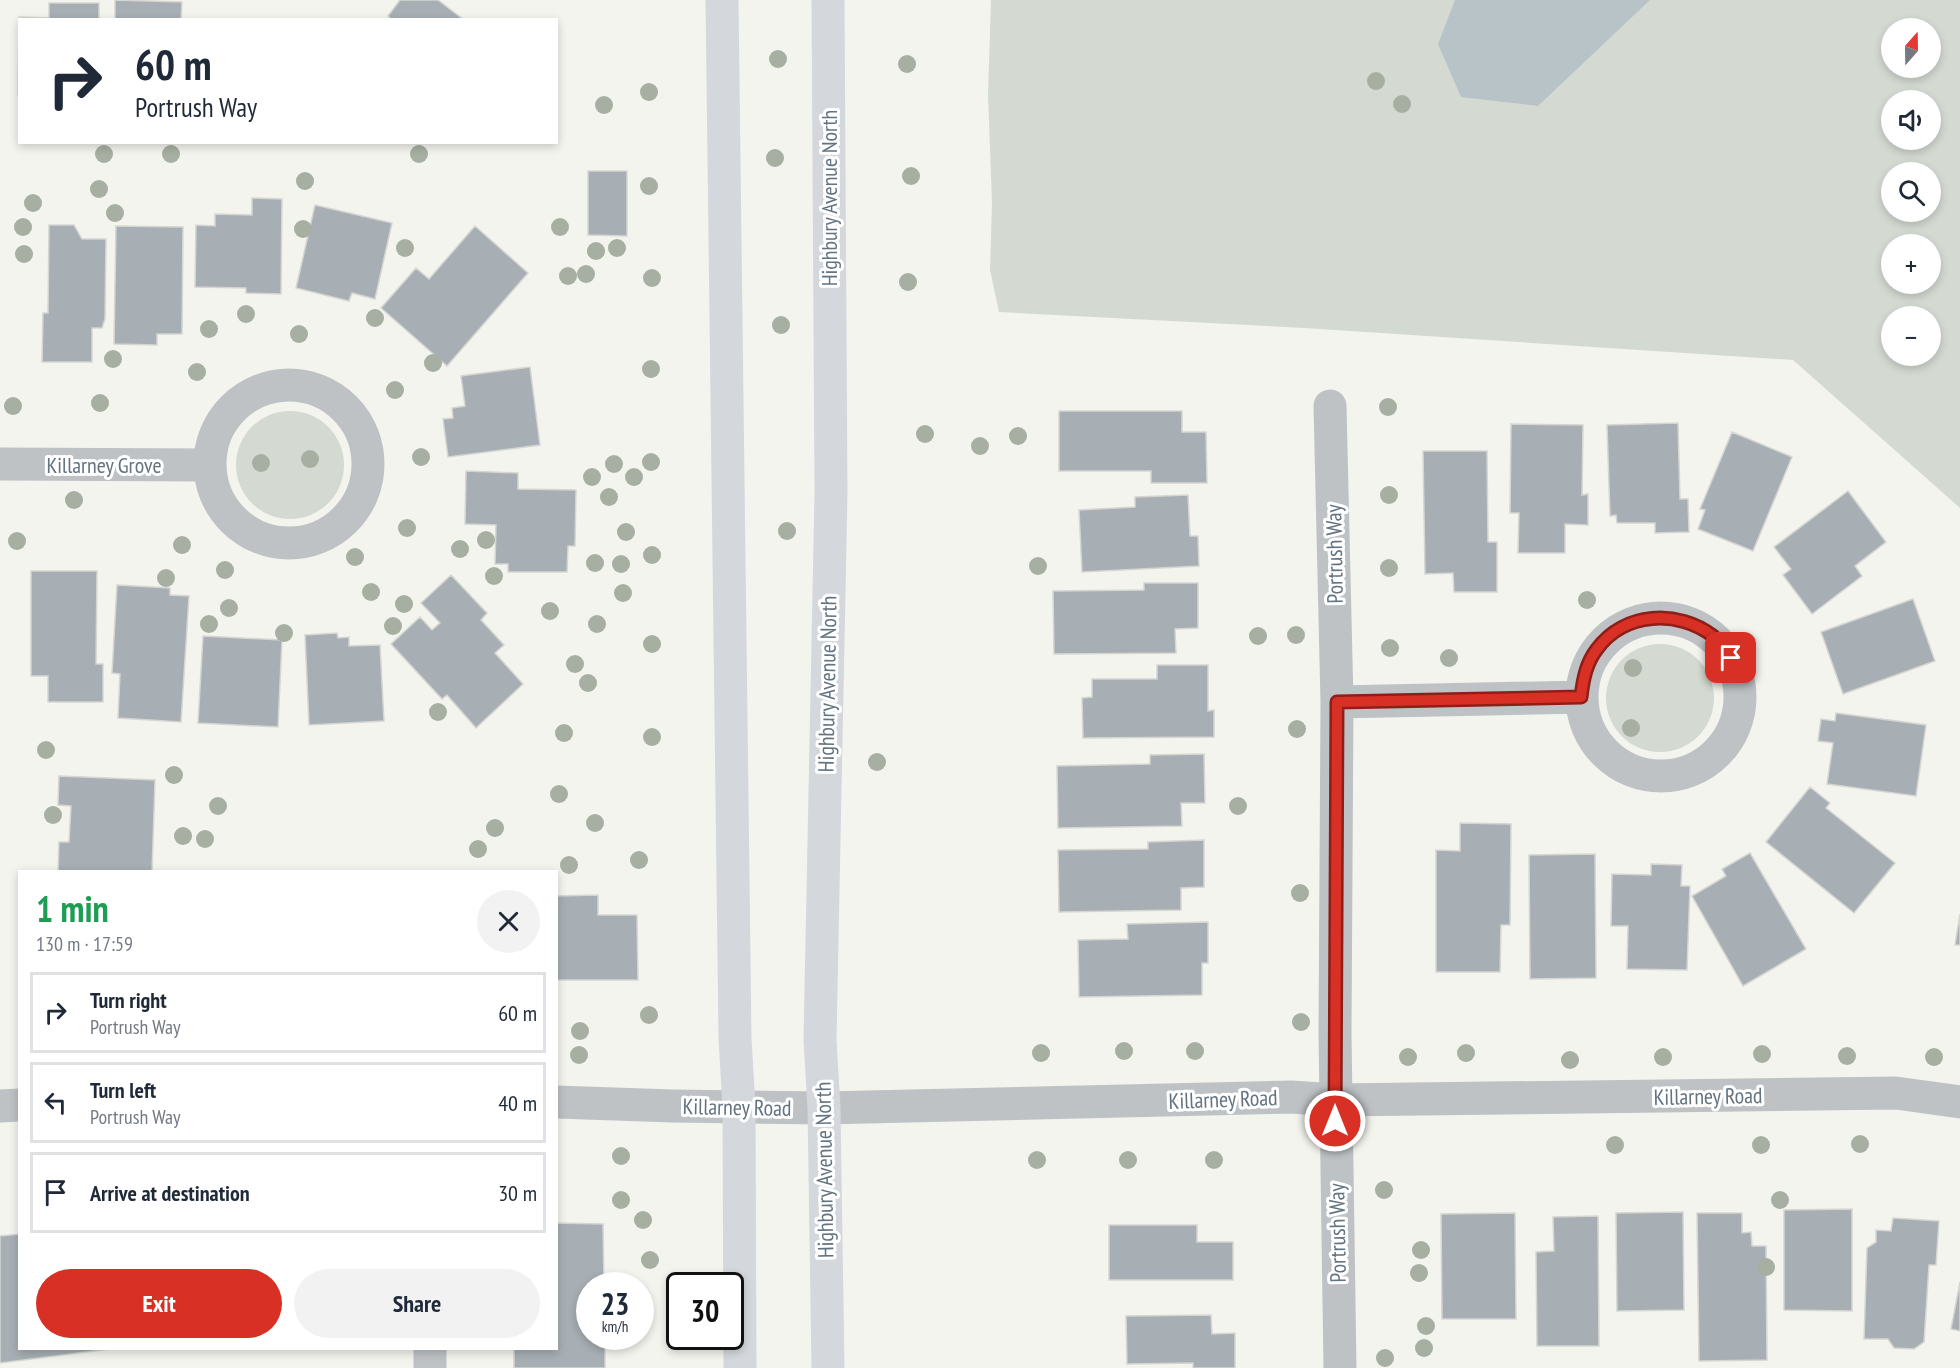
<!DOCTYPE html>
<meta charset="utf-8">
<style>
body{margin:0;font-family:"PT Sans Narrow",sans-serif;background:#f2f2f3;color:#1f2937;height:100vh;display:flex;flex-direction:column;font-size:22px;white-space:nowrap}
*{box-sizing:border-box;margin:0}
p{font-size:20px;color:#747a83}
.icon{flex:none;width:33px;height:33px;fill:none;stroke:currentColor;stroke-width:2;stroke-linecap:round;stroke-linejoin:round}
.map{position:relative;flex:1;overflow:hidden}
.details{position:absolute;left:18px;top:870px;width:540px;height:480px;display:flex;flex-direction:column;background:#fff;border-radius:0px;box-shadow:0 3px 9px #0003}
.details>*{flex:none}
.guide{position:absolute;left:18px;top:18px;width:540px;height:126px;border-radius:0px;box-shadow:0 3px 9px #0003;background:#fff;color:#1f2937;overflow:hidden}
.needle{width:39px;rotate:20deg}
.buttons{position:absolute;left:1881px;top:18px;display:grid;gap:12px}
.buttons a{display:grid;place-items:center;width:60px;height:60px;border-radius:50%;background:#fff;box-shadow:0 3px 9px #0003;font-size:30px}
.speed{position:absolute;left:576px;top:1272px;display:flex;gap:12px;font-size:30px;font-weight:700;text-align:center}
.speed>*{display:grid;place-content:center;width:78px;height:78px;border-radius:50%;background:#fff;box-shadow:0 3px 9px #0003;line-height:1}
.speed small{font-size:15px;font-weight:400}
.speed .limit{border:3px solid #111;border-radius:9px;background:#fff;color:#111}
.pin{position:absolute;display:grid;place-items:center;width:51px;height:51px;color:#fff;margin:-26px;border-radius:12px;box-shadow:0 3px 9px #0006}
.me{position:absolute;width:66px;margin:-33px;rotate:0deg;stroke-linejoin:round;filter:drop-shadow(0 0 4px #0008)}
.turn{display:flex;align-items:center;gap:21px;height:126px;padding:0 18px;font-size:27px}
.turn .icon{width:78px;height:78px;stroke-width:2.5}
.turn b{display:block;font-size:42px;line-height:51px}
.round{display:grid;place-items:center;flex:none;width:63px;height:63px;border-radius:32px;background:#f2f2f3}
.overview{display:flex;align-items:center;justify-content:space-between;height:102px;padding:0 18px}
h1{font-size:36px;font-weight:600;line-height:45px;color:#1e9e55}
.primary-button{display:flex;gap:12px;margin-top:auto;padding:12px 18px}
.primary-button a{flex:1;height:69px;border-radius:36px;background:#d93025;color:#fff;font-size:24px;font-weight:600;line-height:69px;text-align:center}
.primary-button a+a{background:#f2f2f3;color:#1f2937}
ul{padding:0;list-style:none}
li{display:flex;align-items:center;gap:18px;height:81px;margin:0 12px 9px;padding:0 6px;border:3px solid #e0e1e3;border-radius:0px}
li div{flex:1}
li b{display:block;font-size:22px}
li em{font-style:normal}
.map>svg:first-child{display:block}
.green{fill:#d4dad1;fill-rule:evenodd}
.water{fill:#b7c3c7}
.building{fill:#a7afb4;stroke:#d5d5d2;stroke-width:1.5}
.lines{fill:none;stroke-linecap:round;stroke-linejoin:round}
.minor{stroke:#bec2c5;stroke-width:33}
.major{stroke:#d4d8dc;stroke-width:33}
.tree{fill:#a6afa1}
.route-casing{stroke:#8d1f18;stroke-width:15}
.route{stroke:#d93025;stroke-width:10}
.labels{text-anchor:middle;stroke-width:6;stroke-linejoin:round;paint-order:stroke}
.street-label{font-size:22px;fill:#637380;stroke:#fff}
</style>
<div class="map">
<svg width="1960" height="1368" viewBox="0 0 1960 1368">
<rect width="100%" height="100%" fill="#f4f4ef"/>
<path class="green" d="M991,0H1960V508L1793,360L1304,328L999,312L990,270L992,202L988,95ZM1892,28H1930V68H1892ZM1892,100H1930V140H1892ZM1892,172H1930V212H1892ZM1892,244H1930V284H1892ZM1892,316H1930V356H1892Z
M236 465a54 54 0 1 1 108 0a54 54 0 1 1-108 0Z
M1606 698a54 54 0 1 1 108 0a54 54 0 1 1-108 0Z"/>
<path class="water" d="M1455,0H1650L1538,106L1461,97L1438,44Z"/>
<path class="building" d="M115,0L182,2L181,20H115Z
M400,0H438L464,20H392L388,16Z
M49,3H99V20H20V95H18L19,17L49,18Z
M588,171H627V236L588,235Z
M252,198L282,199L281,294L246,293V288L195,287L196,225L215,226V214L252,215Z
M315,205L392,223L375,299L352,293L349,301L296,288Z
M49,225H74L82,239H106L105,319L102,328H92V362H42L43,313H48Z
M116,226L183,227L182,334H157V345L114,344Z
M475,226L528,273L447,366L381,308L416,268L429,279Z
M530,367L540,445L448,457L443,419L453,418L452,408L465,406L461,376Z
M1059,411H1182V432H1206L1207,483H1151V471H1059Z
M1678,423L1680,499H1688L1689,532L1655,533V523H1617L1616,515L1610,516L1607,425Z
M1511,424L1583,425L1582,495L1588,494V525L1565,524V553H1518L1519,513H1510Z
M1732,432L1792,457L1753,551L1698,529L1705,510L1700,509Z
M1423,451H1487L1488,542H1497V592H1454L1453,573L1425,574Z
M466,471L518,473V489L576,490L575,546H568L567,572H508V564H495L496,525L465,524Z
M1848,491L1886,542L1855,566L1862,576L1812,614L1783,575L1791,569L1774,547Z
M1188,495L1190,536H1198L1199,566L1082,572L1079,510L1135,507V497Z
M31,571H97L96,664H103V702H48V676H31Z
M451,575L487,613L481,620L504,645L495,653L523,684L476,728L447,695L442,699L391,644L420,617L432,630L440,623L421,603Z
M1144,583H1198V628L1175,629L1176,653L1054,654L1053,591L1144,590Z
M117,585L170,588V595L189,596L181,722L118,718L120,674L112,673Z
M1913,599L1935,661L1843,694L1821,632Z
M337,633L338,638L349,637V646L380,645L384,721L309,725L305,635Z
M203,636L282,640L278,727L198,723Z
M1157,665H1208V711L1214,710V737L1083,738L1082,698L1092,697V679H1157Z
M1836,713L1926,725L1916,796L1827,784L1833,743L1818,741L1821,719L1835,721Z
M1204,754L1205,803H1181L1182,826L1058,828L1057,766L1150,764V755Z
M59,776L155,780L152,872H58L59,842H69L71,806L58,805Z
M1810,787L1830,803L1826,808L1895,863L1854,913L1766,842Z
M1460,823L1511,824L1510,925H1501L1500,972H1436V850L1460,851Z
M1204,840V887L1181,888V910L1059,912L1058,850L1148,849V842Z
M1750,853L1806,949L1743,986L1692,896L1726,876L1722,869Z
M1595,854L1596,978L1530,979L1529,855Z
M1651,864L1682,865L1681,886H1690L1687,970L1627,969L1628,926H1611L1612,874L1651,875Z
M598,895V915H637L638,980H556V896Z
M1960,914V945H1955Z
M1208,922V963H1202V995L1079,997L1078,940L1128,939L1127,924Z
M1852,1209V1311L1784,1310V1210Z
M1683,1212L1684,1310L1617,1311L1616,1213Z
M1515,1213L1516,1319H1442L1441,1214Z
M1697,1213H1742V1233L1751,1232L1752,1246H1766L1767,1360L1699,1361Z
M1598,1216L1599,1346H1537L1536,1252L1554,1251L1553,1217Z
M1893,1218L1939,1221L1936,1265H1929L1924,1342L1914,1349L1894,1348L1888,1339H1864L1867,1248L1876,1242V1230L1891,1231Z
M556,1223L603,1224L604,1286H590V1336H605V1368H514V1348H556Z
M1109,1225H1197V1242H1233V1280H1109Z
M20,1234V1348L110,1349L0,1363V1236Z
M1960,1282V1331L1951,1329Z
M1211,1315L1212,1334L1235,1333V1368H1193V1363L1127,1364L1126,1316Z"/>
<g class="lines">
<path class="minor" d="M210 464a79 79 0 1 1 158 0a79 79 0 1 1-158 0Z
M1330,406L1337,702L1335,1034L1340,1368
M0,464L208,465
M1582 697a79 79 0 1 1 158 0a79 79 0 1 1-158 0Z
M1337,702L1581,697
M556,1102L673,1106L824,1108L1291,1097L1336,1100L1896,1093L1960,1102
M0,1106L20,1105
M430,1348V1368"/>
<path class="major" d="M722,0L735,1038L739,1107L740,1368
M828,1368L824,1108L820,1040L831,493L828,0"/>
</g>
<g class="tree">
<circle cx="778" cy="59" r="9"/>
<circle cx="907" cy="64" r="9"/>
<circle cx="1376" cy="81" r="9"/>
<circle cx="649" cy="92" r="9"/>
<circle cx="1402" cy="104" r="9"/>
<circle cx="604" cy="105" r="9"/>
<circle cx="104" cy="154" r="9"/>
<circle cx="171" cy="154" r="9"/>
<circle cx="419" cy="154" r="9"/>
<circle cx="775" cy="158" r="9"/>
<circle cx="911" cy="176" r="9"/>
<circle cx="305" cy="181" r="9"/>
<circle cx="649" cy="186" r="9"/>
<circle cx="99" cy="189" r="9"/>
<circle cx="33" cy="203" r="9"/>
<circle cx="115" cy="213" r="9"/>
<circle cx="23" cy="227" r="9"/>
<circle cx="560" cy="227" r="9"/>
<circle cx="303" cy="229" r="9"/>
<circle cx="405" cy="248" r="9"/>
<circle cx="617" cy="248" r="9"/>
<circle cx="596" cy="251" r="9"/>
<circle cx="24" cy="254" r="9"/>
<circle cx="586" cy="274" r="9"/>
<circle cx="568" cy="276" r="9"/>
<circle cx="652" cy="278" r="9"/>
<circle cx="908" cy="282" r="9"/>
<circle cx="246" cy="314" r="9"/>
<circle cx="375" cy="318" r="9"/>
<circle cx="781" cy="325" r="9"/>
<circle cx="209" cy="329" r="9"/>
<circle cx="299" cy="334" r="9"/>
<circle cx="113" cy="359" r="9"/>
<circle cx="433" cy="363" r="9"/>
<circle cx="651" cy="369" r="9"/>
<circle cx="197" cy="372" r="9"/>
<circle cx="395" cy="390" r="9"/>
<circle cx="100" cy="403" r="9"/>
<circle cx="13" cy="406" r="9"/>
<circle cx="1388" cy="407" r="9"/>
<circle cx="925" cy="434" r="9"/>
<circle cx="1018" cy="436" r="9"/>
<circle cx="980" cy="446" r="9"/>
<circle cx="421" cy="457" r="9"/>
<circle cx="310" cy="459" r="9"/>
<circle cx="651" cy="462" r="9"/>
<circle cx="261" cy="463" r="9"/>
<circle cx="614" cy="464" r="9"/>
<circle cx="592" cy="477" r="9"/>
<circle cx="634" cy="477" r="9"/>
<circle cx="1389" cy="495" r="9"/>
<circle cx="609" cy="497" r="9"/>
<circle cx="74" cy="500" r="9"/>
<circle cx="407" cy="528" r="9"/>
<circle cx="787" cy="531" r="9"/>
<circle cx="626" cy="532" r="9"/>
<circle cx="486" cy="540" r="9"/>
<circle cx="17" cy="541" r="9"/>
<circle cx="182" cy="545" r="9"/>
<circle cx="460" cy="549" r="9"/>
<circle cx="652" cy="555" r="9"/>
<circle cx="355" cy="557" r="9"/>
<circle cx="595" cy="563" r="9"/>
<circle cx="621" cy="564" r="9"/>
<circle cx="1038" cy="566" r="9"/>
<circle cx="1389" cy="568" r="9"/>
<circle cx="225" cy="570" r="9"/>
<circle cx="494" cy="576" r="9"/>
<circle cx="166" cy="578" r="9"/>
<circle cx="371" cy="592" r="9"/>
<circle cx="623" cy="593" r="9"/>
<circle cx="1587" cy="600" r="9"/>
<circle cx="404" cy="604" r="9"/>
<circle cx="229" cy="608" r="9"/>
<circle cx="550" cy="611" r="9"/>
<circle cx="209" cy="624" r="9"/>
<circle cx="597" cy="624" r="9"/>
<circle cx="393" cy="626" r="9"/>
<circle cx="284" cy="633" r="9"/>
<circle cx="1296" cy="635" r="9"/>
<circle cx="1258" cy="636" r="9"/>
<circle cx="652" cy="644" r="9"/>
<circle cx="1390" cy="648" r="9"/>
<circle cx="1449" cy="658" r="9"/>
<circle cx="575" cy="664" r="9"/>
<circle cx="1633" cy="668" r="9"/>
<circle cx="588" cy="683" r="9"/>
<circle cx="438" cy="712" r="9"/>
<circle cx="1631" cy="728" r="9"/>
<circle cx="1297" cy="729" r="9"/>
<circle cx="564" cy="733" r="9"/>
<circle cx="652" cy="737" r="9"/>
<circle cx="46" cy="750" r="9"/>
<circle cx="877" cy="762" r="9"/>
<circle cx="174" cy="775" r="9"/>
<circle cx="559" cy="794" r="9"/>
<circle cx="218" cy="806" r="9"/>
<circle cx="1238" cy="806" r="9"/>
<circle cx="53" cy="815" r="9"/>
<circle cx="595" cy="823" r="9"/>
<circle cx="495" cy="828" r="9"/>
<circle cx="183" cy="836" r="9"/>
<circle cx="205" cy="839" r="9"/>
<circle cx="478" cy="849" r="9"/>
<circle cx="639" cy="860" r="9"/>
<circle cx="569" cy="865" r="9"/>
<circle cx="1300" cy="893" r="9"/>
<circle cx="649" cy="1015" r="9"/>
<circle cx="1301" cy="1022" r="9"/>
<circle cx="580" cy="1031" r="9"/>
<circle cx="1124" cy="1051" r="9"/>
<circle cx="1195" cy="1051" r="9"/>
<circle cx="1041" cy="1053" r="9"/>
<circle cx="1466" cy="1053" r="9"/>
<circle cx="1762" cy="1054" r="9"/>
<circle cx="579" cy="1055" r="9"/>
<circle cx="1847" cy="1056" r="9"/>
<circle cx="1408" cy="1057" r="9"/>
<circle cx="1663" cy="1057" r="9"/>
<circle cx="1934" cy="1057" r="9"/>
<circle cx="1570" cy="1060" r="9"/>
<circle cx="1860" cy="1144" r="9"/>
<circle cx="1615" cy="1145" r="9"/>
<circle cx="1761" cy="1145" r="9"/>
<circle cx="621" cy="1156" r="9"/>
<circle cx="1037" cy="1160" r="9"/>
<circle cx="1128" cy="1160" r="9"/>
<circle cx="1214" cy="1160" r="9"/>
<circle cx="1384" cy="1190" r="9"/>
<circle cx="621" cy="1200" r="9"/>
<circle cx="1780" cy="1200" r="9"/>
<circle cx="643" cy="1220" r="9"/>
<circle cx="1421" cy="1250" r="9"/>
<circle cx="650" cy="1260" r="9"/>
<circle cx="1766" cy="1267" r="9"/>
<circle cx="1419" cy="1273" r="9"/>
<circle cx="1426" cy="1326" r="9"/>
<circle cx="1424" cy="1348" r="9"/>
<circle cx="1385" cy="1358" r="9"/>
</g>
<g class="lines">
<defs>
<path id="route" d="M1335,1121L1337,702L1581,697C1583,680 1586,663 1597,649C1624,612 1678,609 1713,636C1720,642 1726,651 1731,658"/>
</defs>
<use href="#route" class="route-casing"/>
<use href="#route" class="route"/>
</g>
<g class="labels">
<g class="street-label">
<text transform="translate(829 198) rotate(-90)" y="8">Highbury Avenue North</text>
<text x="104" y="473">Killarney Grove</text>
<text transform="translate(1334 554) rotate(-91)" y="8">Portrush Way</text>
<text transform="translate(827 684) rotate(-89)" y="8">Highbury Avenue North</text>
<text transform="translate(1708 1096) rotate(-1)" y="8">Killarney Road</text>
<text transform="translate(1223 1099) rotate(-2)" y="8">Killarney Road</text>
<text transform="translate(737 1107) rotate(1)" y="8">Killarney Road</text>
<text transform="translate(824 1170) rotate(-91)" y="8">Highbury Avenue North</text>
<text transform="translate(1337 1233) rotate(-91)" y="8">Portrush Way</text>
</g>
</g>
</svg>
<div class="buttons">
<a><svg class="needle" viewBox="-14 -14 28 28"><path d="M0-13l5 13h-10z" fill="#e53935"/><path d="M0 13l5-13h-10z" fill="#747a83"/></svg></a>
<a><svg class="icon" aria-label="sound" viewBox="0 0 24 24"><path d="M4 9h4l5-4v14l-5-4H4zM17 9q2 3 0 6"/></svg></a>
<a><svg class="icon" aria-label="search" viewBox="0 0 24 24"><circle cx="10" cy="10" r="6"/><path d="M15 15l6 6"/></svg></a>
<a>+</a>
<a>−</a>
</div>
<div class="speed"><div>23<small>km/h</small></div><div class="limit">30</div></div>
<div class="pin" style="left:1731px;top:658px;background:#d93025"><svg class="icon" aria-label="arrive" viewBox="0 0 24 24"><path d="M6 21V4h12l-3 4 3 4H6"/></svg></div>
<svg class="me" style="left:1335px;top:1121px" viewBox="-20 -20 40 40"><circle r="17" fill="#d93025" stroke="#fff" stroke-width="3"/><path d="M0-11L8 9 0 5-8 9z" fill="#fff"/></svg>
<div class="guide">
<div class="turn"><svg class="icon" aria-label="right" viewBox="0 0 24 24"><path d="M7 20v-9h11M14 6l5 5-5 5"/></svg><div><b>60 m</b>Portrush Way</div></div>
</div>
<section class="details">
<div class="overview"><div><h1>1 min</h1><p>130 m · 17:59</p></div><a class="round"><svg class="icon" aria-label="close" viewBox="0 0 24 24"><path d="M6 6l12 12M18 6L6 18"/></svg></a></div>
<ul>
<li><svg class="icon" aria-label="right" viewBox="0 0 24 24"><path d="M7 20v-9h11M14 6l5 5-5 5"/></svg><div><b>Turn right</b><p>Portrush Way</p></div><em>60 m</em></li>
<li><svg class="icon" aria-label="left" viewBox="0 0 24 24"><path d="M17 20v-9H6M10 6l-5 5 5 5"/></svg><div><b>Turn left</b><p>Portrush Way</p></div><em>40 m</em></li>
<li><svg class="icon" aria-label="arrive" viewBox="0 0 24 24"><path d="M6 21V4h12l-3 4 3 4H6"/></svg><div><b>Arrive at destination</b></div><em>30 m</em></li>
</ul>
<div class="primary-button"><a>Exit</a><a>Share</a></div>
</section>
</div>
